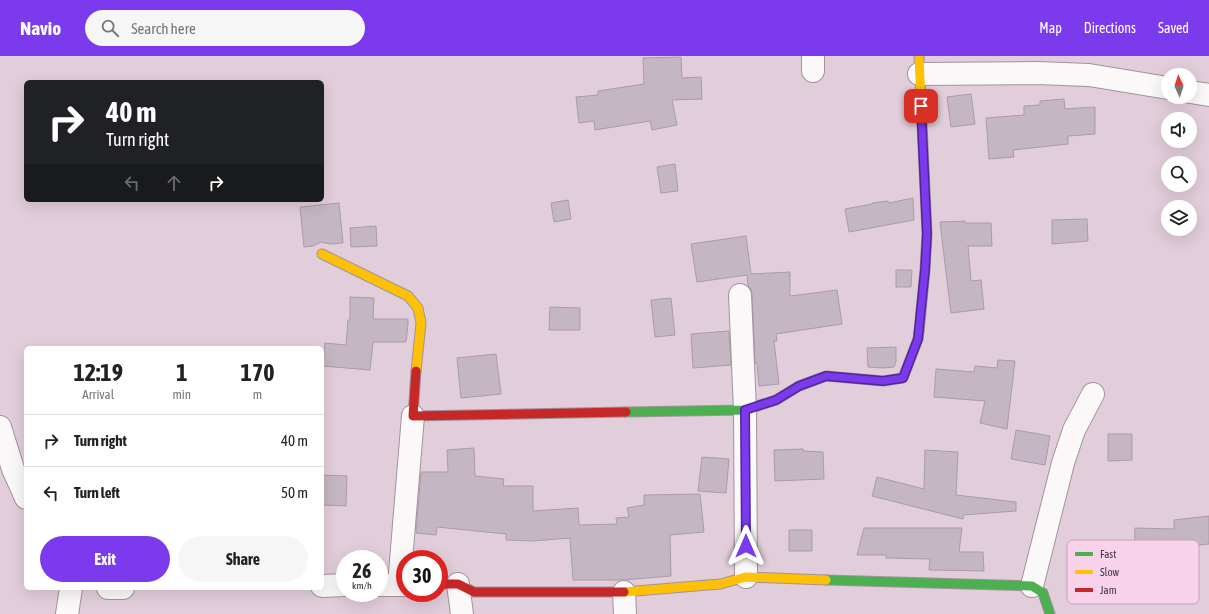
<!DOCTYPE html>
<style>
body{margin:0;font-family:"Asap Condensed",sans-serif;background:#f6f6f6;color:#222;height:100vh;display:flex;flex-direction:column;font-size:15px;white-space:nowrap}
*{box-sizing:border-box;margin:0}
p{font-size:13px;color:#767676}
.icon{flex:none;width:22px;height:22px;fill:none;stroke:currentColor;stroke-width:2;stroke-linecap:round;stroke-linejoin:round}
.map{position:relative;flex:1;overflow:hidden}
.panel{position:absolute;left:24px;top:290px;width:300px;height:244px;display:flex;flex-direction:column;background:#fff;border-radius:6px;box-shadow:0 4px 16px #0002}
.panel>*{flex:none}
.hud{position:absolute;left:24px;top:24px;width:300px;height:122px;border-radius:6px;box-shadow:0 4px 16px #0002;background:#202124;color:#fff;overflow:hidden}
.needle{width:26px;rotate:356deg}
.controls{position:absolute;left:1161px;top:12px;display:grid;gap:8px}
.controls a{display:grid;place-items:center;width:36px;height:36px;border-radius:50%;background:#fff;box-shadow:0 4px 16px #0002;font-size:20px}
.speed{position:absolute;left:336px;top:494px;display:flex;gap:8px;font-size:20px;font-weight:700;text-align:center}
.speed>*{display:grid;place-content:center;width:52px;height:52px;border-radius:50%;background:#fff;box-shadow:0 4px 16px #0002;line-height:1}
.speed small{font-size:10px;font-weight:400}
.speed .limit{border:6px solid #d22;background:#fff;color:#111}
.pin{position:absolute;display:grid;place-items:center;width:34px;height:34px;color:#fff;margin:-17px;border-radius:8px;box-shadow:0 2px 6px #0006}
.me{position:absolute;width:44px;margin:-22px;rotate:0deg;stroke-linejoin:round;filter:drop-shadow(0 0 3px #0008)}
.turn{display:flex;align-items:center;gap:14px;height:84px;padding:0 16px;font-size:18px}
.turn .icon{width:52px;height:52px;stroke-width:2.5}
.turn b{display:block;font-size:28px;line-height:34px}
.lanes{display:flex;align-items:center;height:38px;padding:0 16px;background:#0003;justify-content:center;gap:20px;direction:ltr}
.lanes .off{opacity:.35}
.eta{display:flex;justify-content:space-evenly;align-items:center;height:68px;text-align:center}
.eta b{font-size:24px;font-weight:700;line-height:28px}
.button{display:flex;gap:8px;margin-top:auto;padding:8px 16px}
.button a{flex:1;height:46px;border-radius:24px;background:#7c3aed;color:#fff;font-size:16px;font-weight:700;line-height:46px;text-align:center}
.button a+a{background:#f6f6f6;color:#222}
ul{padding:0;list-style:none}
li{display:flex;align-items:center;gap:12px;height:52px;padding:0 16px;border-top:1px solid #e0e0e0}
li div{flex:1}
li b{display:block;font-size:15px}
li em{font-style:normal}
header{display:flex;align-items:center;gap:24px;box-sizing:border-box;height:56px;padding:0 20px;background:#7c3aed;color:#fff}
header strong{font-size:19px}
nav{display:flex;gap:22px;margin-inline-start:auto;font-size:14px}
.search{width:280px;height:36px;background:#f6f6f6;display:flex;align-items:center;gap:10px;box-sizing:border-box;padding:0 14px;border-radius:22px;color:#767676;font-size:15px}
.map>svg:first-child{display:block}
.building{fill:#c4b6c2;stroke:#aa9ca7}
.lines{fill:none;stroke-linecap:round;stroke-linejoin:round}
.street-casing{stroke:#a2929c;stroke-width:24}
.fast-casing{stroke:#a2929c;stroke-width:11}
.slow-casing{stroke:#a2929c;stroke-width:11}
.jam-casing{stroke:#a2929c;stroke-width:11}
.street{stroke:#fbf8f9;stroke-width:22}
.fast{stroke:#4caf50;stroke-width:9}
.slow{stroke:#ffc107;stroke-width:9}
.jam{stroke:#c62828;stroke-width:9}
.route-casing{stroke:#51269a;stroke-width:10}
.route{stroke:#7c3aed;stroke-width:7}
.key{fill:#f7d2ea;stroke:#c2a3b7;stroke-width:1}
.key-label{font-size:11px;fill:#453640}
</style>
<header>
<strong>Navio</strong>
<div class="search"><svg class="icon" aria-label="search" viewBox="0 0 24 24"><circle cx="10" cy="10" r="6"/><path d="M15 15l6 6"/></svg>Search here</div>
<nav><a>Map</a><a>Directions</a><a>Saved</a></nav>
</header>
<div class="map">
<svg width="1209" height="558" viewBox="0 0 1209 558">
<rect width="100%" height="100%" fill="#e2cdda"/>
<path class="building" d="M681,1L682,22L701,21L702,43L672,44L677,69L652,74L650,65L595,74L594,65L579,67L576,41L598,39V35L644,28L643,2Z
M971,38L975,68L951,71L947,41Z
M1064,43L1065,53L1095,51V78L1068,80V88L1013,94L1014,101L989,103L986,62L1024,59V50L1040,49V45Z
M675,108L678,135L661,137L657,111Z
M913,142L914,164L849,176L845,153L872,148V147L888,145L889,147Z
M568,144L571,163L554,166L551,147Z
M339,147L343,187L330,188L321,186L313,190L304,191L300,151Z
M1087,163L1088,185L1052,188V164Z
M965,165V167H991L992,190H968L971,225L981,224L984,253L951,257L940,166Z
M376,170L377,190L351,191L350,172Z
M746,180L751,218L790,216V240L837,234L842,268L776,278L777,285H774L779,328L759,330L757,307H755L752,238L751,233L748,230L747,219L697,226L691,188Z
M896,214H912L911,231H896Z
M350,241L374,242L373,263H408V268L406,286H373L370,314L323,310L325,287L346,289L348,264H350Z
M671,242L675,279L655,281L651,244Z
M550,251L580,252V274H549Z
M729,275L731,309L693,312L691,278Z
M896,291V305L894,311L883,312L868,311L867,292Z
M496,298L501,338L461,342L457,302Z
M998,304L1015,305L1007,373L980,367L985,345L934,341L936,313L974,316L975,310L997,312Z
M1016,374L1050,380L1045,409L1011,403Z
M1108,378H1132V404L1108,405Z
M474,392L475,420L504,423L503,430H533V455L578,452L579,469L617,468L616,462L629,461L627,452L644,449V439L700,438L704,476L670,479L671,520L623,524H573L570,482L533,485L506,484V478L437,471L436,479L416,477L421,416H448L447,394Z
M803,393L804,395L823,396L824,423L775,425L774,394Z
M925,394L958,396L956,439L1016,446V455L963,459V463L872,440L877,421L924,433Z
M702,401L729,403L726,437L698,435Z
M322,419L347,420L346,450L322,449Z
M1209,460V488L1163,492V500H1134L1135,472L1174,473V464Z
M864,472H962L959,496H983L984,515L929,514L930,503L886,502V499H857Z
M789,474H812V495H789Z"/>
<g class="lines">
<defs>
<path id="street" d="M813,0V15
M919,18L1037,17L1089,19L1168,32
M1190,36L1209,39
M740,239L745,354L746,521
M0,371L13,413L26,442
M458,528L462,558
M379,529H405
M399,529L413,360
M322,530L345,529
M1032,530L1063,407L1074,374L1093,338
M108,532H123
M624,536L625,558
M67,558L71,532"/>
<path id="fast" d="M626,356L745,354L776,344L799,330L826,320L883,325L903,322L918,283L919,276
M826,524L1032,530L1043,537L1050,558"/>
<path id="slow" d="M322,198L408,240L418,252L421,267L416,315
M919,276L925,214L927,178L919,0
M624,536L720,528L746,521L826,524"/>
<path id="jam" d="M416,315L413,360L626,356
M439,528H458L474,536H624"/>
</defs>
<use href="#street" class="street-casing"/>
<use href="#fast" class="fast-casing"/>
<use href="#slow" class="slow-casing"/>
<use href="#jam" class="jam-casing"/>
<use href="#street" class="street"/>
<use href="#fast" class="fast"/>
<use href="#slow" class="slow"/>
<use href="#jam" class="jam"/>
</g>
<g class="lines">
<defs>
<path id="route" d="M746,490L745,354L776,344L799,330L826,320L883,325L903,322L918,283L925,214L927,178L921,50"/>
</defs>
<use href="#route" class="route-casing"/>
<use href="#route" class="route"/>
</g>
<rect x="1067" y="484" width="132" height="64" rx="6" class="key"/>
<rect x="1075" y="496" width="18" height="4" fill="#4caf50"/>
<rect x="1075" y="514" width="18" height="4" fill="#ffc107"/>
<rect x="1075" y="532" width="18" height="4" fill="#c62828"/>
<g class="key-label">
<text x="1100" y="502">Fast</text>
<text x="1100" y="520">Slow</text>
<text x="1100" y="538">Jam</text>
</g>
</svg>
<div class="controls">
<a><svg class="needle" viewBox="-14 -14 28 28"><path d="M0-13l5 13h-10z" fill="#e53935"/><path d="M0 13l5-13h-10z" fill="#767676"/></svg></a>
<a><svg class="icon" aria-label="sound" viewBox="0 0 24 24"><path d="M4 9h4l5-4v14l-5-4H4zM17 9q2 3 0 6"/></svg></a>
<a><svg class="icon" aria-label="search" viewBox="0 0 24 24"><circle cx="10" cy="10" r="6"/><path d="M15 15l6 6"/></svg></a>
<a><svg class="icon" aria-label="layers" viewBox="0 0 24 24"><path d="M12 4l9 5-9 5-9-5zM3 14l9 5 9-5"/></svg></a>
</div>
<div class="speed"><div>26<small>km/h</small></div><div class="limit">30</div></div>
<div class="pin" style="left:921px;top:50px;background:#d93025"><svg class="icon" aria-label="arrive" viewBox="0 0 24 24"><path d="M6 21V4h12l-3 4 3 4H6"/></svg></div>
<svg class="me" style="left:746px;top:490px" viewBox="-20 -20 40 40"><path d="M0-17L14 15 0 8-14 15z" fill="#7c3aed" stroke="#fff" stroke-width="4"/></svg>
<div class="hud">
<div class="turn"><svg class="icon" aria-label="right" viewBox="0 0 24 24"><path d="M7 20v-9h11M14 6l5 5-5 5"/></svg><div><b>40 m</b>Turn right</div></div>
<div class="lanes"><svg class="icon off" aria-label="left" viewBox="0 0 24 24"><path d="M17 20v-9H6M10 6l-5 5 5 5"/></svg><svg class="icon off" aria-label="ahead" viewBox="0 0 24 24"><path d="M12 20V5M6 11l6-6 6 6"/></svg><svg class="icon" aria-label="right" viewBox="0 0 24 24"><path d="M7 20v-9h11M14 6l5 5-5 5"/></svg></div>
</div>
<section class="panel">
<div class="eta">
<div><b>12:19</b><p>Arrival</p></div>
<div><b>1</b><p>min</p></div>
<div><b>170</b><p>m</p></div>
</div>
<ul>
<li><svg class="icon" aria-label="right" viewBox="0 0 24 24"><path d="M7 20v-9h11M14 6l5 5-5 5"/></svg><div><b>Turn right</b></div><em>40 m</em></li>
<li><svg class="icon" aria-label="left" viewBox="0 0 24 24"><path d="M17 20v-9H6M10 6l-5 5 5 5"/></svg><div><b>Turn left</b></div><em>50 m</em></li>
</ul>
<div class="button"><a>Exit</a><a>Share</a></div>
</section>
</div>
